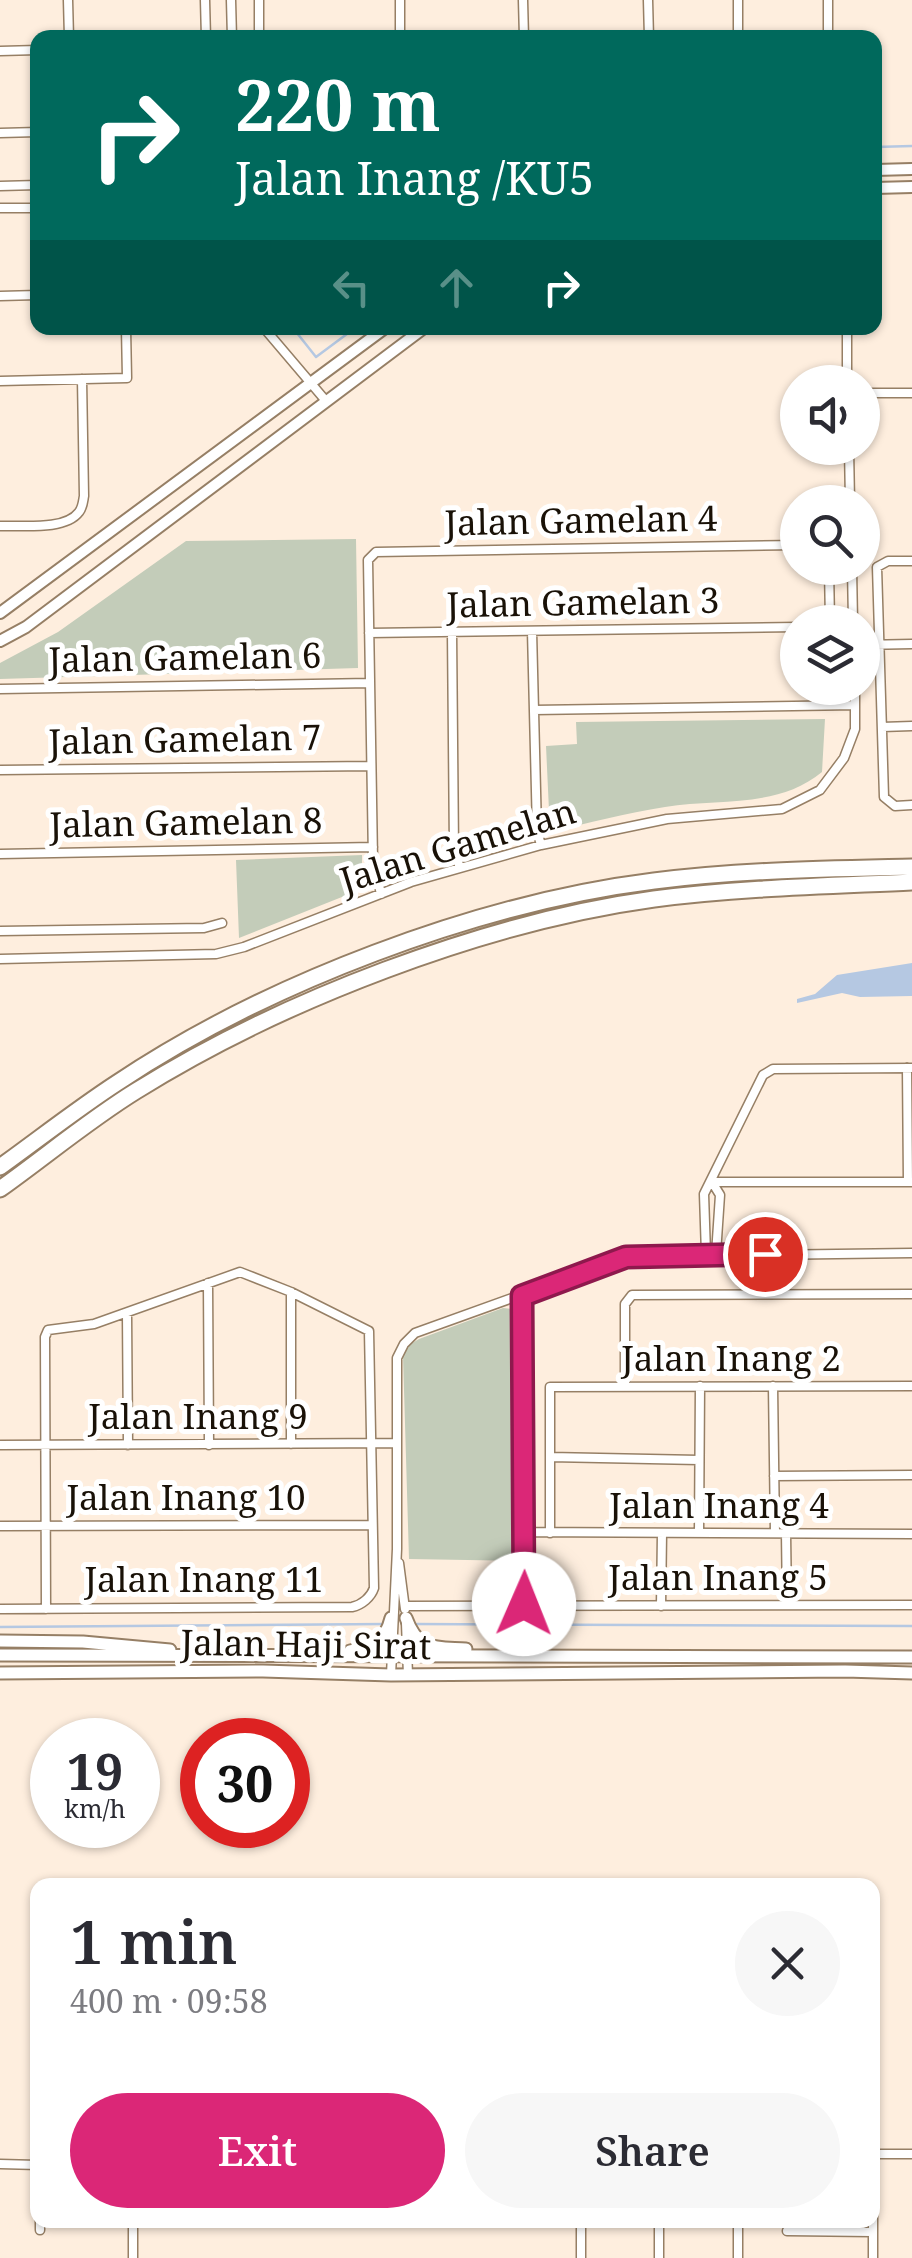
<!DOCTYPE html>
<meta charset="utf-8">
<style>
body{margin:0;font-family:"Noto Serif",serif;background:#f7f7f7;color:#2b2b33;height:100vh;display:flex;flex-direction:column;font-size:38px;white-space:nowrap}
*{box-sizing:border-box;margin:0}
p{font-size:32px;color:#7c7c81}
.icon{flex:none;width:55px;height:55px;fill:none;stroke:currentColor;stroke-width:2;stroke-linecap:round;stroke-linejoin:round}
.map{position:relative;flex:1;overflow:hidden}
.details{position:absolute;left:30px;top:1878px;width:850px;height:350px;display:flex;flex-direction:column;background:#fff;border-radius:20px;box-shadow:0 2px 8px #0004}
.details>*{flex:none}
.top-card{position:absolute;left:30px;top:30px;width:852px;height:305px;border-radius:20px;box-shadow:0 2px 8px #0004;background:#00695c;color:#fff;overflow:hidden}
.fabs{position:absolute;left:780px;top:365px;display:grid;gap:20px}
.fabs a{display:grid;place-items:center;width:100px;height:100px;border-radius:50%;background:#fff;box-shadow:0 2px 8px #0004;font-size:50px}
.speed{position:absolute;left:30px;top:1718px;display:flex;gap:20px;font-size:50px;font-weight:700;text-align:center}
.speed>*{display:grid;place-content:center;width:130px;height:130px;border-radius:50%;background:#fff;box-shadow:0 2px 8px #0004;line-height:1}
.speed small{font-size:25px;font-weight:400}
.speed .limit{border:15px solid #d22;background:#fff;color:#111}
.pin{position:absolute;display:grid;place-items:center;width:85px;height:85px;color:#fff;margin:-42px;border:5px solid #fff;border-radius:50%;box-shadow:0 2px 10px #0007}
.me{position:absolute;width:110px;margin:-55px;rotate:1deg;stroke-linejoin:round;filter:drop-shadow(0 0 8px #0008)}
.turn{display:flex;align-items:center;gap:35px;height:210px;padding:0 40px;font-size:45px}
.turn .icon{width:130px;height:130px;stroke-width:2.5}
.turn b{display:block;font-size:70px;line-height:85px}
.lanes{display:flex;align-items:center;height:95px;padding:0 40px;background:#0003;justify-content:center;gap:50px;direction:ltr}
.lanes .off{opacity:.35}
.round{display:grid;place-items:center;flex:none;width:105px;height:105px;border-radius:52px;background:#f7f7f7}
.summary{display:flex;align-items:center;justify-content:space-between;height:170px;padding:0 40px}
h1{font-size:60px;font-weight:600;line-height:75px}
.action{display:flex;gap:20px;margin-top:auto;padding:20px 40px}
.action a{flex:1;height:115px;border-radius:60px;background:#db2777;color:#fff;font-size:40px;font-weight:600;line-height:115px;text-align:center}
.action a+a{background:#f7f7f7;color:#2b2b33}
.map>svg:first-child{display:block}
.green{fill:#c3ccb9}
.water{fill:#b5c8e2}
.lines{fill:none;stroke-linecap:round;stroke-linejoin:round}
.stream{stroke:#b5c8e2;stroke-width:2.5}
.minor-casing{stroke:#967f65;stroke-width:11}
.tertiary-casing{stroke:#967f65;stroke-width:14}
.secondary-casing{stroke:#967f65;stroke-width:15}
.motorway-casing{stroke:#967f65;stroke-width:19}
.minor{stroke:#fff;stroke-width:8}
.tertiary{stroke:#fff;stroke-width:10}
.secondary{stroke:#fff;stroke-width:11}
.motorway{stroke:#fff;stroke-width:15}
.route-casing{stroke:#8e194d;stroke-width:25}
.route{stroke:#db2777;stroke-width:18}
.labels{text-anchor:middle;stroke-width:10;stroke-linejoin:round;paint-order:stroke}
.street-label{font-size:35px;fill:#191107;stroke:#fff}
</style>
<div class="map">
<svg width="912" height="2258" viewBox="0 0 912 2258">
<rect width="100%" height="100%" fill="#feeede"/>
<path class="green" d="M356,539L358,668L0,679V663L58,632L186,541Z
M825,719L822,772C777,809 719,798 665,807C626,813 588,823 550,832L546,746L577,744L576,722Z
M362,855V889L239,938L236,860Z
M503,1308L513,1309L515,1315L520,1561L409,1559L403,1356L409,1345L419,1339Z"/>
<path class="water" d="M912,963V996L860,997L842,993L797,1003V999L815,994L837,975Z"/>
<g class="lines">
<path class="stream" d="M875,147L912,146
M293,328L316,357L355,328
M414,1624L912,1626
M0,1627L386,1624"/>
<defs>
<path id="minor" d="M68,0L69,38
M205,0L206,38
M231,0L232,38
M523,0L524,38
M648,0L649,38
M738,0V38
M828,0V38
M259,38V0
M400,38V0
M0,51L38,50
M0,133L38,132
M0,186L38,185
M0,208H38
M0,296L38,295
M126,328H152
M264,328L326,401
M847,328V382
M0,381L127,378L126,328
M862,393H912
M849,448L850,502
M0,526C21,525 65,531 79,512C83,507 83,501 84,496L82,379
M912,561H888L877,567L884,797L895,806L912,805
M829,568L830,622
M852,568L853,622
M532,631L537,831L541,845
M452,632L454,850L460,868
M369,633L798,627
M862,645L912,644
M0,689L370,683
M830,705V688
M534,710L855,705
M882,727L912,726
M0,770L371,766
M0,854L373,847
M381,894L373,860L368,560L376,552L798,545
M0,931L204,928L222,923
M0,959L216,954L244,947L411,882L541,845L667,819L782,809L820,790L844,758L855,729V688
M907,1068L908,1182
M712,1182H912
M712,1182L720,1195L716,1254
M706,1254L704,1194L763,1075L773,1069L912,1068
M208,1283L209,1445
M522,1296L525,1605
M127,1314L128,1445
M625,1386V1304L632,1295L912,1294
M773,1386L775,1533
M291,1444V1292
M0,1445L396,1443
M550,1457L699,1460
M774,1476L912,1475
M0,1526L372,1525
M525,1532L912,1534
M550,1533V1387L912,1386
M699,1533L700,1386
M786,1533L787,1605
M399,1563L405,1609
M405,1606L912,1605
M661,1606L662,1533
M0,1609C117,1608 235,1608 352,1607C362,1605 371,1597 374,1588L369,1331L291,1292L240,1272L94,1324L48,1330L45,1337L46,1609
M406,1623L408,1675
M391,1675L397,1549V1358L404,1344L415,1333L626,1257L912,1253
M872,2154H912
M873,2154V2258
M0,2164L38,2165
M40,2220V2230
M659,2220V2258
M738,2220V2258
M787,2231L873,2232
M133,2258V2220
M581,2258V2220"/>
<path id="tertiary" d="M875,170L912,169
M875,188L912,187
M0,613L385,328
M0,641L26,627L424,328"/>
<path id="secondary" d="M406,1618C418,1651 434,1647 466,1649
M0,1641L83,1642L170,1650
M350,1651C374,1646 385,1642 391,1618
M0,1655L912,1657
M0,1673L263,1671L391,1675L845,1671L912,1673"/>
<path id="motorway" d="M0,1167C39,1139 77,1109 117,1083C265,984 477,903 654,881C740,870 826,869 912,867
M0,1189C45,1157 89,1120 136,1091C280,1001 485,922 654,899C739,888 826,886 912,882"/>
</defs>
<use href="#minor" class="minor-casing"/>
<use href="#tertiary" class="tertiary-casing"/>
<use href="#secondary" class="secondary-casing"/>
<use href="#motorway" class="motorway-casing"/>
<use href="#minor" class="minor"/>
<use href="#tertiary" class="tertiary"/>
<use href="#secondary" class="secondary"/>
<use href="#motorway" class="motorway"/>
</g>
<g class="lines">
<defs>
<path id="route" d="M524,1604L522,1296L626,1257L765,1254"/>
</defs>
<use href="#route" class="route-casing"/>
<use href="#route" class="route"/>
</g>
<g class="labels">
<g class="street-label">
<text transform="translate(581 521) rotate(-1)" y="12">Jalan Gamelan 4</text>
<text transform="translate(583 603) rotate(-1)" y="12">Jalan Gamelan 3</text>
<text transform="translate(185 658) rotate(-1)" y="12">Jalan Gamelan 6</text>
<text transform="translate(185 740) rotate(-1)" y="12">Jalan Gamelan 7</text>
<text transform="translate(186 823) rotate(-1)" y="12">Jalan Gamelan 8</text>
<text transform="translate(458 846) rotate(-17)" y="12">Jalan Gamelan</text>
<text x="731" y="1371">Jalan Inang 2</text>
<text x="198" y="1429">Jalan Inang 9</text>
<text x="186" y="1510">Jalan Inang 10</text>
<text x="719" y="1518">Jalan Inang 4</text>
<text x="718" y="1590">Jalan Inang 5</text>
<text x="204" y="1592">Jalan Inang 11</text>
<text transform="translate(306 1645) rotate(1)" y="12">Jalan Haji Sirat</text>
</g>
</g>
</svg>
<div class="fabs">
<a><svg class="icon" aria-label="sound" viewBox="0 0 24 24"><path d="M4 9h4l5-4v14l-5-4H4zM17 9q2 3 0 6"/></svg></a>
<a><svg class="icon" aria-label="search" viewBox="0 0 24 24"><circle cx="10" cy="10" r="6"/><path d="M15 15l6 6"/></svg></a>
<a><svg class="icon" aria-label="layers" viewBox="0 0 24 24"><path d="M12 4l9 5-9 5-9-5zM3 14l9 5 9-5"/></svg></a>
</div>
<div class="speed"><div>19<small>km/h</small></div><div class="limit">30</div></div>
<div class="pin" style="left:765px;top:1254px;background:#d93025"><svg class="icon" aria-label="arrive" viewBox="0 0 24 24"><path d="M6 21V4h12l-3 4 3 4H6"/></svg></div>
<svg class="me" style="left:524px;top:1604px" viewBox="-20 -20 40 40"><circle r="19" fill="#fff"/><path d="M0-13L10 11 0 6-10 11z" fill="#db2777"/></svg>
<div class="top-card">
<div class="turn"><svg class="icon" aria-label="right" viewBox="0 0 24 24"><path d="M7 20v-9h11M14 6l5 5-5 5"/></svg><div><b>220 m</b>Jalan Inang /KU5</div></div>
<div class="lanes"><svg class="icon off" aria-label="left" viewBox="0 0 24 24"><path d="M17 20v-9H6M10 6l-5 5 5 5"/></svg><svg class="icon off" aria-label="ahead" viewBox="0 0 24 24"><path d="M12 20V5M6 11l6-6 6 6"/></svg><svg class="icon" aria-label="right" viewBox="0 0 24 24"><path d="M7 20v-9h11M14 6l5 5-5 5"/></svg></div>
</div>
<section class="details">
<div class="summary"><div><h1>1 min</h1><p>400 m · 09:58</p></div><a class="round"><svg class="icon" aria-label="close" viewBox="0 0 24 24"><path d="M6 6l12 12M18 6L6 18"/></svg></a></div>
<div class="action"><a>Exit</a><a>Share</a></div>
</section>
</div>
